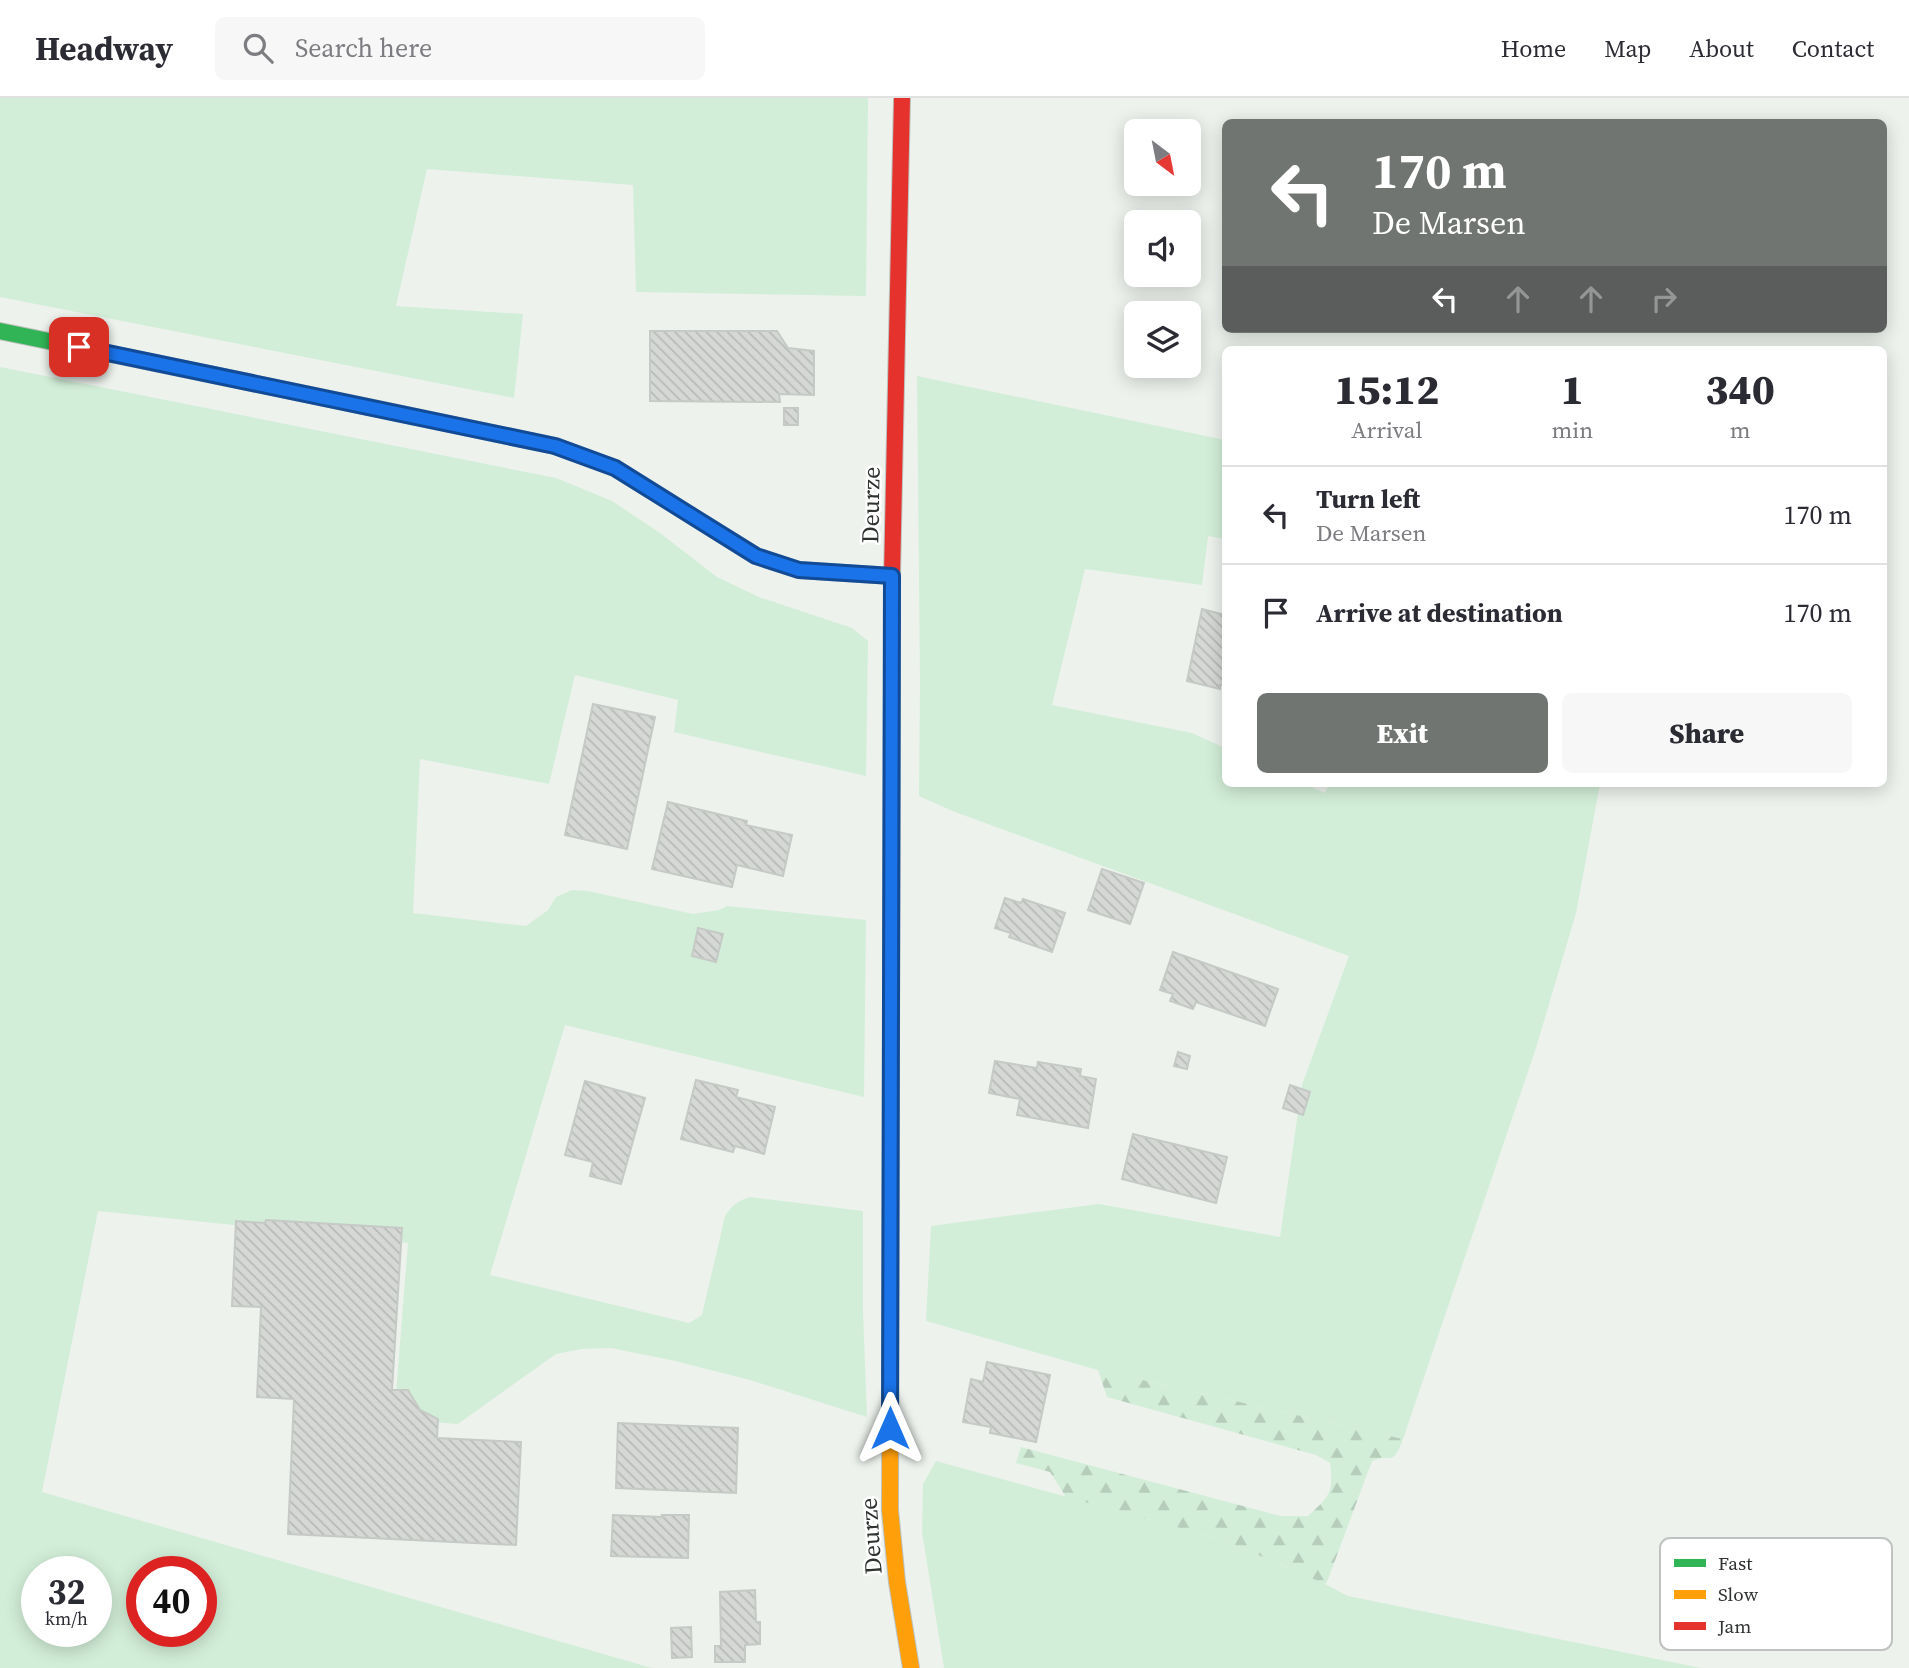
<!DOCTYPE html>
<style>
body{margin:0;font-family:"Source Serif 4",serif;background:#f7f7f7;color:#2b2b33;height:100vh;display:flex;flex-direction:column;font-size:26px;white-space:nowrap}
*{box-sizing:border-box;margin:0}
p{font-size:23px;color:#7c7c81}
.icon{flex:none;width:38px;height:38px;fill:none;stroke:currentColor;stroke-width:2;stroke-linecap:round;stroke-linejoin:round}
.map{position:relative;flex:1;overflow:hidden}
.drawer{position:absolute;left:1222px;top:248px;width:665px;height:441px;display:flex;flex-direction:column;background:#fff;border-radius:10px;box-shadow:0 4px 18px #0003}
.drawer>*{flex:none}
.top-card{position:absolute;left:1222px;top:21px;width:665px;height:214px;border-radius:10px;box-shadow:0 4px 18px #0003;background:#717572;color:#fff;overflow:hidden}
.needle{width:46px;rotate:148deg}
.buttons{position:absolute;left:1124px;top:21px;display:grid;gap:14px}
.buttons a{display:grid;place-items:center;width:77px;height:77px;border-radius:10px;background:#fff;box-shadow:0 4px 18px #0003;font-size:35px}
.speed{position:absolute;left:21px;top:1458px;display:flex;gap:14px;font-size:35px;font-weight:700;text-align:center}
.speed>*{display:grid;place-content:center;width:91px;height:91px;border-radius:50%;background:#fff;box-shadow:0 4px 18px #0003;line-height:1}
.speed small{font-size:18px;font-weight:400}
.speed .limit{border:10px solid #d22;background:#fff;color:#111}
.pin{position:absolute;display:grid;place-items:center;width:60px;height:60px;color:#fff;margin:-30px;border-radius:14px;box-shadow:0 4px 10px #0006}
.me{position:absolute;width:77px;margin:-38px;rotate:0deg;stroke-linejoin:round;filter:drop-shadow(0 0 5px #0008)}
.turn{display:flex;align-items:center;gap:24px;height:147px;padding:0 35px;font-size:32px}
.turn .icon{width:91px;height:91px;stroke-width:2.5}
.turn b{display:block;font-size:49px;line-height:60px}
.lanes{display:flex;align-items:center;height:66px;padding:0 35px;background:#0003;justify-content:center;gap:35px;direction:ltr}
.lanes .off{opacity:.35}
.eta{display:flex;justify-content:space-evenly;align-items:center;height:119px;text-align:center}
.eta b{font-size:42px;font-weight:800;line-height:49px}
.cta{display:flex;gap:14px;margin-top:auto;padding:14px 35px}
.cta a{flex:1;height:80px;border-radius:10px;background:#717572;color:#fff;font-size:28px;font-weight:800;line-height:80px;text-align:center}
.cta a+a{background:#f7f7f7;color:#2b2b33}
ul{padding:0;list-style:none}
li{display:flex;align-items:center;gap:21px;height:98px;padding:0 35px;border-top:2px solid #e1e1e2}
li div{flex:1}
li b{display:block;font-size:26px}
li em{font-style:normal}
header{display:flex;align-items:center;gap:42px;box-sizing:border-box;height:98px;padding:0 35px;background:#fff;border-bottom:2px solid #e1e1e2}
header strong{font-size:33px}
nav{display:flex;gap:38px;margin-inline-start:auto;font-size:24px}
.search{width:490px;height:63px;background:#f7f7f7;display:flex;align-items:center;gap:18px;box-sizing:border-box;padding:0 24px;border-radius:10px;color:#7c7c81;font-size:26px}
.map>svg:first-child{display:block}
.green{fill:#d2eed8;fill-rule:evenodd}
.forest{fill:url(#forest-firs)}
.building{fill:url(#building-back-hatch);stroke:#c6cac6;stroke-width:2}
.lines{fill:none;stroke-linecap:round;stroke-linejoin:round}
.fast-casing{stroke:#bdc1bd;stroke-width:18}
.slow-casing{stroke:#bdc1bd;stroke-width:18}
.jam-casing{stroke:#bdc1bd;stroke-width:18}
.fast{stroke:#30b455;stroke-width:16}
.slow{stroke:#ff9f0a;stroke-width:16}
.jam{stroke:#e5322d;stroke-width:16}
.route-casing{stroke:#114b97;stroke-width:18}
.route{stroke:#1a73e8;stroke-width:12}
.labels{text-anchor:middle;stroke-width:5;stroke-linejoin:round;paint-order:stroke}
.street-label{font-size:24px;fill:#2e322f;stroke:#fff}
.key{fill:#fff;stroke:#c0c2c1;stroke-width:2}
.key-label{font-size:19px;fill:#2e322f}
</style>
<header>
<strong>Headway</strong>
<div class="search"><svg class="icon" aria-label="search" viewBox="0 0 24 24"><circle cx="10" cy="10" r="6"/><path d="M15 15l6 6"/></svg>Search here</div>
<nav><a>Home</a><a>Map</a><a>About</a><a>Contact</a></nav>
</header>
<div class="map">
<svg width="1909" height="1570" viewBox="0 0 1909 1570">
<defs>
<pattern id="forest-firs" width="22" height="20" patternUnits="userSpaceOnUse" patternTransform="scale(1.75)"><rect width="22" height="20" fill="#d2eed8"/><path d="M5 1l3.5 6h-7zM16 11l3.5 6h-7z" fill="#b5cdba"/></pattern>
<pattern id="building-back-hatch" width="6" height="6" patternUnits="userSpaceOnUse" patternTransform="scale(1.75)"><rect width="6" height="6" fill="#d5d8d5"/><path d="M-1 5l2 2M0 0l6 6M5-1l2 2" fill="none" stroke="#b7bab7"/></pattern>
</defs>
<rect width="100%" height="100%" fill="#edf2ed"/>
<path class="green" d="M0,0H868L866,198L636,194L633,87L427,71L396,208L523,216L514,300L0,199Z
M0,269L556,380L612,403L660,435L717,479L759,499L852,530L868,543L866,678L674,634L678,602L575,577L549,686L420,661L413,815L526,828L548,812L556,799L572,792L588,793L693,816L719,812L727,808L866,822L864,999L565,927L490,1177L689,1225L702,1217L725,1118C732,1107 738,1103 750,1099L863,1113V1213L867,1319L750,1282L671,1262L611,1250L582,1251L556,1256L458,1326L394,1321L408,1145L98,1113L42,1394L652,1570H0ZM37,1474H96V1533H37ZM142,1474H201V1533H142Z
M917,278L1225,342V441L1208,438L1202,487L1085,471L1052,607L1192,635L1225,650V686H1305L1325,695L1329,686H1600L1576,815L1536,950L1403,1341L1098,1272L926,1223L931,1128L1099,1106L1280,1139L1302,987L1349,858L955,714L919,698L920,584Z
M936,1363L1224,1442L1325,1486L1348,1498L1701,1570H944L922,1434L923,1386Z"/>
<path class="forest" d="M1098,1272L1403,1341C1392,1371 1391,1354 1372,1363L1327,1484L1325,1486L1224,1442L1066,1399L1050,1374L1016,1365L1021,1349L1280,1418H1308C1329,1399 1334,1395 1330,1365L1316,1357L1107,1299Z"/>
<path class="building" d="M650,233H777L788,250L814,253V297L779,296L780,304L650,303Z
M784,310H798V327H784Z
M1202,511L1225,517V588L1220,587V591L1187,583Z
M593,606L655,619L627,751L565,737Z
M668,704L747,723L746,727L792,737L783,778L737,767L732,789L652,771Z
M1102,771L1144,785L1130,826L1088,812Z
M1005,800L1021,805L1023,801L1065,815L1052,854L1009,839L1011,835L995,830Z
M698,830L723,836L716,864L692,858Z
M1173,854L1278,891L1265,928L1196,904L1193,911L1170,903L1173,896L1160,892Z
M1178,954L1190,958L1187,971L1174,968Z
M995,963L1037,970L1038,964L1081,971L1080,978L1096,981L1088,1030L1017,1017L1020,1001L989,995Z
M696,982L738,992L736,999L775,1009L764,1056L735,1048L733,1054L681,1041Z
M585,983L645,1000L621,1086L590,1078L593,1064L565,1057Z
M1290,987L1310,994L1303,1017L1283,1010Z
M1133,1036L1227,1059L1216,1105L1122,1081Z
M266,1122L402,1130L392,1292H408L420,1312L438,1321L437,1340L521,1344L516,1447L288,1436L294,1301L257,1299L261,1209L232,1208L236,1123L265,1125Z
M987,1264L1050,1277L1036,1344L990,1335L991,1329L963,1324L971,1281L983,1284Z
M618,1325L738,1330L736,1395L616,1390Z
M613,1417L663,1419L662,1417H689L688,1460L611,1458Z
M755,1492L756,1524H760V1546L745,1547V1564H715V1548H721L720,1494Z
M691,1529L692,1559L672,1560L671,1530Z"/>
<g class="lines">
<defs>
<path id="fast" d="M0,233L364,308
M891,939L892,582"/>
<path id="slow" d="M364,308L555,348L615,370L756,458L798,472
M891,939L890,1412L897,1484L911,1570"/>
<path id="jam" d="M798,472L892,478
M892,582V478L902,0"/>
</defs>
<use href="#fast" class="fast-casing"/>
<use href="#slow" class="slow-casing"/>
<use href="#jam" class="jam-casing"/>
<use href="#fast" class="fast"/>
<use href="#slow" class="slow"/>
<use href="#jam" class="jam"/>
</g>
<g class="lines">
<defs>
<path id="route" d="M79,249L555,348L615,370L756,458L799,472L892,478L890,1330"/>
</defs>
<use href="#route" class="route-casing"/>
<use href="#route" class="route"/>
</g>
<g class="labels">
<g class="street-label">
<text transform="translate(871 407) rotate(-89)" y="8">Deurze</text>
<text transform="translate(871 1438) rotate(-94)" y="8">Deurze</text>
</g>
</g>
<rect x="1660" y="1440" width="232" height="112" rx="10" class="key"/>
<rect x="1674" y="1461" width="32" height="8" fill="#30b455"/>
<rect x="1674" y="1492" width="32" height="9" fill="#ff9f0a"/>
<rect x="1674" y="1524" width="32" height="8" fill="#e5322d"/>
<g class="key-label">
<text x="1718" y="1472">Fast</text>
<text x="1718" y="1503">Slow</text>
<text x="1718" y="1535">Jam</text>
</g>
</svg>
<div class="buttons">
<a><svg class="needle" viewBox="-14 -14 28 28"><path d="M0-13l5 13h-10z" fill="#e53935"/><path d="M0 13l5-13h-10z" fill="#7c7c81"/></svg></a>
<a><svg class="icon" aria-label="sound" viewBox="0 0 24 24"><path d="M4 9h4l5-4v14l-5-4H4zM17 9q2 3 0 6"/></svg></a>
<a><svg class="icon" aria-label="layers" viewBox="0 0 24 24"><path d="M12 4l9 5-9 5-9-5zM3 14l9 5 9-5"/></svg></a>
</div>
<div class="speed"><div>32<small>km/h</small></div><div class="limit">40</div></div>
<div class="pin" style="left:79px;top:249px;background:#d93025"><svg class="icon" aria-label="arrive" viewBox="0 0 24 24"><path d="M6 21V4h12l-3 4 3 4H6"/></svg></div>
<svg class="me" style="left:890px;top:1330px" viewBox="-20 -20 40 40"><path d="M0-17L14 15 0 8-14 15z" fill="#1a73e8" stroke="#fff" stroke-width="4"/></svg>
<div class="top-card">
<div class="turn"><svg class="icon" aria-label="left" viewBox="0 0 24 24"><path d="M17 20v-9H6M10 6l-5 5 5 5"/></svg><div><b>170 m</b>De Marsen</div></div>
<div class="lanes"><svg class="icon" aria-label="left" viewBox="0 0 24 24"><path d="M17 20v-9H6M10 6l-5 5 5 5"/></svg><svg class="icon off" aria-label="ahead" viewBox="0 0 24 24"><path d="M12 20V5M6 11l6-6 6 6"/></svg><svg class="icon off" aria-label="ahead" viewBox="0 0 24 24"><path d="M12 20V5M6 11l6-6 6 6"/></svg><svg class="icon off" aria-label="right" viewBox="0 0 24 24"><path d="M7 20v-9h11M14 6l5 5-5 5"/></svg></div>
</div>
<section class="drawer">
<div class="eta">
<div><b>15:12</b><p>Arrival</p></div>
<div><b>1</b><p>min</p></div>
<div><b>340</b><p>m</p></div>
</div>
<ul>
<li><svg class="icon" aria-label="left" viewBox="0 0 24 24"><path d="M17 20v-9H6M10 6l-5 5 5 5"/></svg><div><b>Turn left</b><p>De Marsen</p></div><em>170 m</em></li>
<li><svg class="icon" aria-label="arrive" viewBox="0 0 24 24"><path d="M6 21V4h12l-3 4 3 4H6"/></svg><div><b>Arrive at destination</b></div><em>170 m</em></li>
</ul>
<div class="cta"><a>Exit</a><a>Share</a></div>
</section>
</div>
